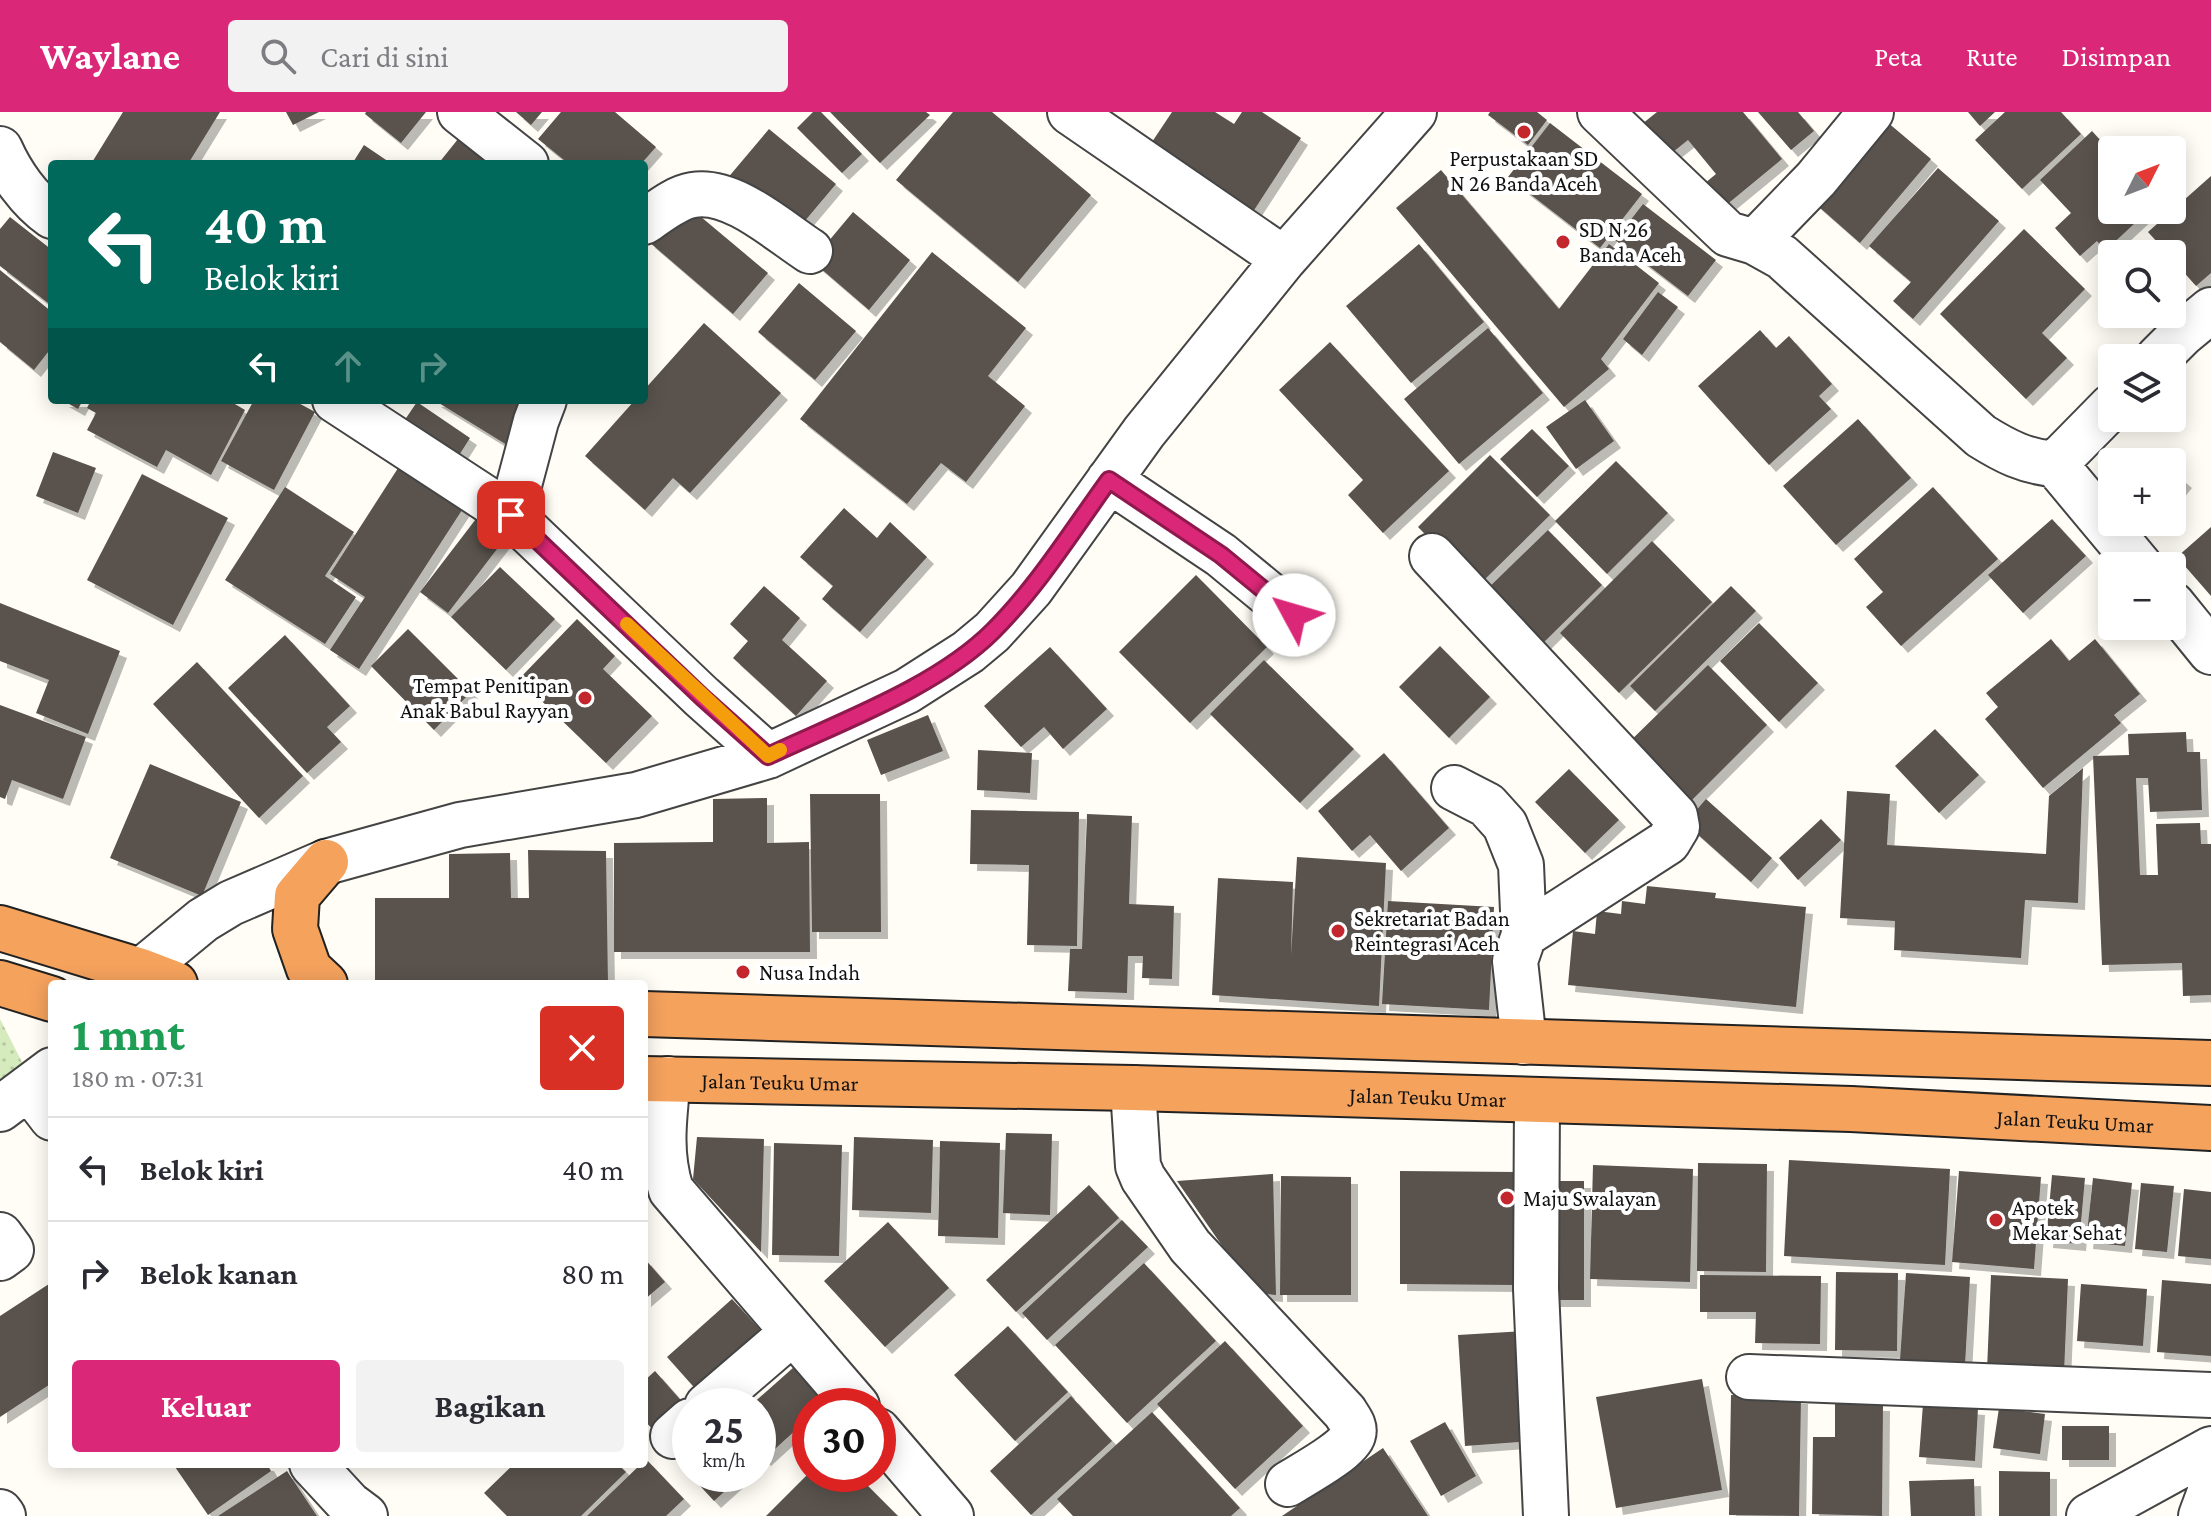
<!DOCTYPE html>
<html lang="id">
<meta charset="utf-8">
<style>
body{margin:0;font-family:"Crimson Pro",serif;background:#f2f2f3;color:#2b2b33;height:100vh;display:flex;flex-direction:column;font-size:30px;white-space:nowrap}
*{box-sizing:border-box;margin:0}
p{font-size:26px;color:#7c7c81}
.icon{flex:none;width:44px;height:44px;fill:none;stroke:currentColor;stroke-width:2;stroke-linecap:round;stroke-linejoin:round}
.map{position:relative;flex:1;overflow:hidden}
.sheet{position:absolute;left:48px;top:868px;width:600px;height:488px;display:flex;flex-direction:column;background:#fff;border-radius:8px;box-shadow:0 4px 20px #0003}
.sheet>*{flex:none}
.hud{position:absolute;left:48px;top:48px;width:600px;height:244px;border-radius:8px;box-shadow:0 4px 20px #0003;background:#00695c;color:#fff;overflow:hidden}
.needle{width:52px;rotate:48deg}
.tools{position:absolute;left:2098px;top:24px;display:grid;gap:16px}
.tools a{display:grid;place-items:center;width:88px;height:88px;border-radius:8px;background:#fff;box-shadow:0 4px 20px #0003;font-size:40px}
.speed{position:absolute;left:672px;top:1276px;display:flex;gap:16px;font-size:40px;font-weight:700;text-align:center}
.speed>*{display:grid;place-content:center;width:104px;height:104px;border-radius:50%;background:#fff;box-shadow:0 4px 20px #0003;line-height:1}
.speed small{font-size:20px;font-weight:400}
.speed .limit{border:12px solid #d22;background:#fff;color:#111}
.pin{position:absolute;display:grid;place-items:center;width:68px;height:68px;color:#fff;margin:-34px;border-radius:16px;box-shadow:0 4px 12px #0006}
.me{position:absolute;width:88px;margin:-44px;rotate:309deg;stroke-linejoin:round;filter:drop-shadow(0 0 6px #0008)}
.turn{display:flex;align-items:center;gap:28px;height:168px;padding:0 24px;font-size:36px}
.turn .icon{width:104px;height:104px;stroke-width:2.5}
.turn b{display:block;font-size:56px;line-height:68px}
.lanes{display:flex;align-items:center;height:76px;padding:0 24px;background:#0003;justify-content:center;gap:40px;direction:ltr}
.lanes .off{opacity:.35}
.round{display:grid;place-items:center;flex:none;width:84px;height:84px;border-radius:8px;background:#f2f2f3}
.overview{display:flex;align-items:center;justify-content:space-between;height:136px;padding:0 24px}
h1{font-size:48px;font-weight:700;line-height:60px;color:#1e9e55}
.action{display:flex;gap:16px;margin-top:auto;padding:16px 24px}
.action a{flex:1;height:92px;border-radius:8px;background:#db2777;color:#fff;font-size:32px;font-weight:700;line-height:92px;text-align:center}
.action a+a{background:#f2f2f3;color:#2b2b33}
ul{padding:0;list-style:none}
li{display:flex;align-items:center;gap:24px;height:104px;padding:0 24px;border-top:2px solid #e1e1e2}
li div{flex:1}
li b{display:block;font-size:30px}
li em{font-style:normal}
header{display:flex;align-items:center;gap:48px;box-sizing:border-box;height:112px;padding:0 40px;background:#db2777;color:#fff}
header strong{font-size:38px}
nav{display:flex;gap:44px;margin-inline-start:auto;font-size:28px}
.search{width:560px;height:72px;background:#f2f2f3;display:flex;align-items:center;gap:20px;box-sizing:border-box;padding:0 28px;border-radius:8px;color:#7c7c81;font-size:30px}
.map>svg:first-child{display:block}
.park{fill:url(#park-dots)}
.building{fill:#5a524d;filter:url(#shadow)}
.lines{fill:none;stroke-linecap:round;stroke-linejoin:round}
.minor-casing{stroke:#444;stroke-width:48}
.highway-casing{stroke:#222;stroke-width:48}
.minor{stroke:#fff;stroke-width:44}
.highway{stroke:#f5a25d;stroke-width:44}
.route-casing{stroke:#8e194d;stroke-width:20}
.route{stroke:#db2777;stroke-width:14}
.slow{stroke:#f59e0b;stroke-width:14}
.poi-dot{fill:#c4262e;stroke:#fff;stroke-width:3}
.labels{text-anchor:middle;stroke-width:8;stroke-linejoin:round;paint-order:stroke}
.poi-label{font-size:22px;fill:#111;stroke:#fff;text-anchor:start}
.street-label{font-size:22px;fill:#111;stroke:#fff}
</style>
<header>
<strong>Waylane</strong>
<div class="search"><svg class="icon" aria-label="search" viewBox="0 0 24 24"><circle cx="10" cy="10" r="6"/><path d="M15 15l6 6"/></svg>Cari di sini</div>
<nav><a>Peta</a><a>Rute</a><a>Disimpan</a></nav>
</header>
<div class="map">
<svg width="2211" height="1404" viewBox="0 0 2211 1404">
<defs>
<pattern id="park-dots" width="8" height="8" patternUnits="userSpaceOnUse" patternTransform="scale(2)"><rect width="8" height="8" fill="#d5ebbd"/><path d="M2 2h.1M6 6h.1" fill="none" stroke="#b6c8a1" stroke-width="1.8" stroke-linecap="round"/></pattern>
<filter id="shadow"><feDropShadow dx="7" dy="7" stdDeviation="0" flood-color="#0004"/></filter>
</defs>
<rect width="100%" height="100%" fill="#fffdf5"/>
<path class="park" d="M0,907L23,952L10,973L0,979Z"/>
<path class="building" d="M123,0H220L188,52H91Z
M286,0H319L293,13Z
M366,0H426L401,31L365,2Z
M516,0H542L531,13Z
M561,0H615L656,35L641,52H569L538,27Z
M813,0H821L862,42L842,61L797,16Z
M830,0H926L930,3L880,51Z
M953,0H992L1091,83L1018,170L896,68Z
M1172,0H1215L1234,12L1242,0H1262L1301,26L1249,106L1146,39Z
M1490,0H1537L1547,8L1528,33L1488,3Z
M1657,0H1743L1782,47L1719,99L1699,76L1716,62L1688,28L1663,48L1637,16Z
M1758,0H1798L1814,19L1791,38Z
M1968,0H1995L1980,14Z
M2005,0H2061L2081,22L2022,77L1975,28Z
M1880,4L1931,47L1860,131L1810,87Z
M1550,11L1642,82L1600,136L1508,65Z
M769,17L836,72L793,123L726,68Z
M2092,19L2112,41V98H2149L2105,139L2097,129L2080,144L2055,116L2071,101L2040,68Z
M462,22L500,52H438Z
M2129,28L2138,38H2118Z
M364,33L392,52H352Z
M1938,56L1999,109L1913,207L1893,189L1911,170L1869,134Z
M1441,58L1559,197L1609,132L1659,171L1601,247L1609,257L1564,295L1396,96Z
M2211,64V161L2196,174L2172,147V142H2168L2148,120Z
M682,89L768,161L733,202L648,129Z
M1643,92L1716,148L1688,184L1615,128Z
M853,100L910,148L869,198L812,149Z
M10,105L52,138V194L0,154V117Z
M2024,117L2085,177L2042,221L2067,246L2026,287L1940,202Z
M1419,132L1484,210L1411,271L1346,194Z
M932,140L1026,216L988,264L1025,294L966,370L941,351L907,392L800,307Z
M0,158L52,200V235L34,258L0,230Z
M799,171L856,219L815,268L758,220Z
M1658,180L1678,195L1642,243L1623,227Z
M704,211L781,281L690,381L673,366L645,398L585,344L635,288H644V278Z
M1488,216L1543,281L1459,352L1404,287Z
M1760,218L1776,236L1789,224L1832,272L1819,284L1831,297L1769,353L1698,274Z
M1330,230L1449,359L1383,421L1348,383L1363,368L1279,278Z
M62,288H83L78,297Z
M91,288H228L245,298L211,363L166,338L157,355L87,318L96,301L87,296Z
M254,288H293L315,300L274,378L221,349Z
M434,288H535L507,333Z
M1585,288L1614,329L1576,357L1546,315Z
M417,290L470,326L456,348L402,312Z
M1858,307L1911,366L1836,433L1783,374Z
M1532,317L1569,354L1537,385L1500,347Z
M53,340L96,356L78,401L36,384Z
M1490,343L1550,403L1477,475L1418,415Z
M1616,349L1668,401L1607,462L1555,409Z
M400,353L464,395L359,557L330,538L365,485L330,462Z
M2172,358L2185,369L2172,385Z
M142,362L228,406L173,513L87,468Z
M285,375L354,420L325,464L356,485L325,532L225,468Z
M1933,375L1998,447L1901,534L1866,495L1883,480L1854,447Z
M844,396L877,426L890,410L927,445L860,520L822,487L833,474L800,445Z
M479,403L507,424L448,501L420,480Z
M2052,407L2086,444L2023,501L1988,463Z
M2211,415V484L2177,445Z
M1548,418L1602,473L1536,538L1482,482Z
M1652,429L1712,490L1619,581L1560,521Z
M500,455L555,507L506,558L451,505Z
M1196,463L1267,535L1190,611L1119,540Z
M764,474L800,506L782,528L827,569L796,604L733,546L748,529L730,512Z
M1731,474L1756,499L1655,599L1630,574Z
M0,491L120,539L88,622L36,601L49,568L0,549Z
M577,507L615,544L603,557L652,604L606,651L519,567Z
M1759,511L1818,571L1779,610L1720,549Z
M408,517L471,580L434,618L371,554Z
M285,523L350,594L327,615L341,630L307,661L228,576Z
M2051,527L2069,549L2095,527L2140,582L2114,603L2121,611L2043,676L1985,607L1998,595L1986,581Z
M1440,534L1490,585L1449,626L1399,575Z
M1050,535L1107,597L1063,637L1044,615L1021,635L984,594Z
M1264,548L1354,637L1300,691L1210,602Z
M197,550L303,664L259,706L153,592Z
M1708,553L1767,613L1681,699L1621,638Z
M0,593L86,625L63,687L12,668L5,687L0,685Z
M928,603L943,639L881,663L867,628Z
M1935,617L1979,663L1939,701L1895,654Z
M2186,620L2187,640H2200L2202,698L2150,700L2148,666H2136L2140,763H2158L2156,712L2200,711L2201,732H2211V883L2183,884L2182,851L2102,853L2093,644L2129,643L2128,622Z
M978,638L1032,641L1030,681L977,678Z
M1384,641L1449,716L1401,759L1370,723L1352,739L1318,699Z
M150,652L241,690L202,784L110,746Z
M2083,656L2078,791L2025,788L2021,846L1894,838L1895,809L1840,806L1847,679L1890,682L1887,733L2046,742L2049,684Z
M1569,657L1619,708L1585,741L1535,690Z
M810,682H880L881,820H812Z
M767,686V731L809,730L810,840H614V731L713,730V687Z
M1706,687L1772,746L1751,770L1685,711Z
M971,698L1079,700L1077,834L1027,833L1029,753L970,752Z
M1087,702L1132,704L1129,792L1174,794L1172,867L1142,866L1143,844H1128L1127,881L1068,879L1070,837H1082Z
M1821,707L1841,728L1798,768L1779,746Z
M528,738L606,739L608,872H375V786H449V742L510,741L511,786H529Z
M1297,745L1386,751L1379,894L1212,883L1218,766L1293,770L1291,844Z
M1647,774L1716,781L1715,786L1806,795L1796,895L1568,873L1573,819L1595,822L1597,799L1621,802L1622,789L1645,792Z
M1388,789L1494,795L1489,898L1382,892Z
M1006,1021L1052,1022L1050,1103L1003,1101Z
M697,1025L764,1027L761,1140L693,1067Z
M854,1025L933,1028L931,1101L852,1098Z
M940,1029L1000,1031L998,1126L938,1124Z
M774,1031L842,1033L839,1144L772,1143Z
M1789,1048L1950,1057L1945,1153L1784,1144Z
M1698,1051L1767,1052L1766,1160L1697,1159Z
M1593,1053L1693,1057L1690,1170L1590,1167Z
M1400,1059L1516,1060L1515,1173L1400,1172Z
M1959,1059L2041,1065L2034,1157L1952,1150Z
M1273,1062L1276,1183L1255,1181L1177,1069Z
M2052,1063L2085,1066L2079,1132L2046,1129Z
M1281,1064L1351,1065V1183H1280Z
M2093,1066L2132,1071L2125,1134L2086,1130Z
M1546,1069H1584V1188H1546Z
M2141,1071L2174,1074L2167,1140L2135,1137Z
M1089,1073L1119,1106L1016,1200L986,1168Z
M2184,1077L2211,1080V1147L2178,1144Z
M1122,1108L1148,1135L1047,1228L1022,1201Z
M888,1110L949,1176L885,1235L824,1169Z
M644,1146L665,1170L644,1188Z
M1144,1151L1216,1229L1127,1311L1055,1233Z
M1836,1160L1898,1161L1897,1239L1835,1238Z
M1906,1161L1970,1165L1965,1253L1900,1248Z
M1700,1163L1821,1164L1820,1232L1755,1231L1756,1200H1700Z
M1991,1163L2068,1167L2064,1261L1987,1258Z
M2162,1168L2211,1172V1244L2157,1240Z
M52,1170V1271L0,1305V1204Z
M2081,1172L2147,1177L2143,1234L2077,1229Z
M732,1187L765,1223L700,1282L667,1245Z
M1008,1214L1068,1280L1015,1329L954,1263Z
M1525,1219L1533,1329L1465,1334L1458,1223Z
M1225,1229L1303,1314L1235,1377L1157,1292Z
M794,1255L826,1291L823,1294H810V1305L764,1347L758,1341V1294H750Z
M655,1259L685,1293L655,1320L644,1308V1269Z
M1702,1267L1722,1378L1616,1396L1596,1285Z
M1731,1283L1801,1285L1799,1404L1729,1403Z
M1071,1284L1112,1329L1031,1403L990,1359Z
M1835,1291L1883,1292L1882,1404L1812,1402L1813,1325H1835Z
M1923,1292L1978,1296L1975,1349L1919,1345Z
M1999,1296L2045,1302L2040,1342L1993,1336Z
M1152,1300L1240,1396L1231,1404H1073L1057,1387Z
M1445,1310L1476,1364L1441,1384L1410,1329Z
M2062,1314H2109V1348H2062Z
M1383,1336L1428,1404H1282Z
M690,1344V1362H744L714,1389L680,1352Z
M646,1347L684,1387L666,1404H587L641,1352H644Z
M173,1352H267L271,1359L208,1403Z
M514,1352H618L626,1360L581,1404H507L484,1381Z
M287,1359L317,1404H218Z
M1999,1359L2050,1360V1404H1999Z
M810,1360V1362H856L898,1404H766Z
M1974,1367L1975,1404H1911L1909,1369Z"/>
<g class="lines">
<defs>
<path id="minor" d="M460,0L526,52
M1070,0L1284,147
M1600,0L1728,122L1755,130L1782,145L1981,324C2005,339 2026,350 2055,352L2140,454
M0,37C11,62 29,88 52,104
M644,110C659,100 675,86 693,83C732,76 779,119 810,139
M1755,130L1816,67L1871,0
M2158,246L2182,222L2211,198
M335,288L511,403L702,585L768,644
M2055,352L2112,294
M1109,368L1221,443L1294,503
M511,403L536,309L544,288
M1432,444L1675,704L1677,715L1668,730L1524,823L1515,849L1524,930
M2172,492L2211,540
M1454,676L1487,693L1505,713L1521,753L1524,823
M130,872L141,859L203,808L231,791L326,750L460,713L636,683L768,644L907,579L968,540L992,520L1031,477L1144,320L1284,147L1414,0
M668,967C664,1006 659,1041 671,1078L857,1294
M29,976L52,1006
M1133,976L1138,1054L1143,1066L1190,1134L1345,1300C1349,1307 1356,1314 1353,1323C1349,1338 1302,1363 1288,1372
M1537,989L1536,1177L1546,1404
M0,997L52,958
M0,1123L11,1138L0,1146
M1749,1265L2211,1283
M707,1294L793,1220
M878,1319L951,1404
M673,1324L690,1309
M312,1352L349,1392L365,1404
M0,1400L3,1404
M2089,1404L2211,1337
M2201,1404L2211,1377"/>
<g id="highway">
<path d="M0,816L141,859L175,872"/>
<path d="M0,871L52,887"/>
<path d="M325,872L309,857L295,817L297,784L326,750"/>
<path d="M644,902L2211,951"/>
<path id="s1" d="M644,967L1133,976L1851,997L2211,1016"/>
</g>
</defs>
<use href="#minor" class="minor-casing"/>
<use href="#highway" class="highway-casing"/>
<use href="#minor" class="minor"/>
<use href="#highway" class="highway"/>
</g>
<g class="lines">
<defs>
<path id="route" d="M511,403L702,585L768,644C840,610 937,575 993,519C1038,474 1072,419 1109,368L1221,443L1294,503"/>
</defs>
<use href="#route" class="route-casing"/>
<use href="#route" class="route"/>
<path class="slow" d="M627,512L768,644L780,638"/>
</g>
<g class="poi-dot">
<circle cx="1524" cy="20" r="8"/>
<circle cx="1563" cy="130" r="8"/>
<circle cx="585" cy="586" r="8"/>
<circle cx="1338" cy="819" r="8"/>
<circle cx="743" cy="860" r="8"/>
<circle cx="1507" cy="1086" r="8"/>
<circle cx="1996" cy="1108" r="8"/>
</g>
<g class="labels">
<g class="poi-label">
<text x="1524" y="54" text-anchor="middle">Perpustakaan SD<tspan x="1524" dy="25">N 26 Banda Aceh</tspan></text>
<text x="1579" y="125">SD N 26<tspan x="1579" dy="25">Banda Aceh</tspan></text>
<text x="569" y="581" text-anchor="end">Tempat Penitipan<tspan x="569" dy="25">Anak Babul Rayyan</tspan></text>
<text x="1354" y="814">Sekretariat Badan<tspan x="1354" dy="25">Reintegrasi Aceh</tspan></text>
<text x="759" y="868">Nusa Indah</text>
<text x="1523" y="1094">Maju Swalayan</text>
<text x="2012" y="1103">Apotek<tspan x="2012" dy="25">Mekar Sehat</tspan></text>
</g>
<g class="street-label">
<text dy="8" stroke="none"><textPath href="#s1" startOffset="136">Jalan Teuku Umar</textPath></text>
<text dy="8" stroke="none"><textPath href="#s1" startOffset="784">Jalan Teuku Umar</textPath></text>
<text dy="8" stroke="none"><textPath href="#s1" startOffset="1432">Jalan Teuku Umar</textPath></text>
</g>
</g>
</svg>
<div class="tools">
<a><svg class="needle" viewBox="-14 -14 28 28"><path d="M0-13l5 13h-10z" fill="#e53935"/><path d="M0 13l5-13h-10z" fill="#7c7c81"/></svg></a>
<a><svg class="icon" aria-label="search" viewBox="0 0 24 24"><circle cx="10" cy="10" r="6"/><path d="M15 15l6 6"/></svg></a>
<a><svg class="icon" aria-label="layers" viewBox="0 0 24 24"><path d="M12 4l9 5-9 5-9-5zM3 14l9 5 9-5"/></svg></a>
<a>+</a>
<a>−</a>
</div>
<div class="speed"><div>25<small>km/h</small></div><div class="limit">30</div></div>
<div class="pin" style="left:511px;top:403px;background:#d93025"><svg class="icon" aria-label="arrive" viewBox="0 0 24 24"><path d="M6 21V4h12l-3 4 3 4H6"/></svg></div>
<svg class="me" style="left:1294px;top:503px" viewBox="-20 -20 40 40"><circle r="19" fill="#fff"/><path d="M0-13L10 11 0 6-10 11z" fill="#db2777"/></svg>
<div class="hud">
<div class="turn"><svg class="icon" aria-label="left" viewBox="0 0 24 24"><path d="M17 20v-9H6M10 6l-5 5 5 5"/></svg><div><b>40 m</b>Belok kiri</div></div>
<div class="lanes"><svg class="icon" aria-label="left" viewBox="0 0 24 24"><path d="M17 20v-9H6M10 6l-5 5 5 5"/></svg><svg class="icon off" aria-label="ahead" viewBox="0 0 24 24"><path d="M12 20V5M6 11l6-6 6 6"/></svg><svg class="icon off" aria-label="right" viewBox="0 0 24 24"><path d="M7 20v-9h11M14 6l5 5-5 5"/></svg></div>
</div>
<section class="sheet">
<div class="overview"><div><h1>1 mnt</h1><p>180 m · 07:31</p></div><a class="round" style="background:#d93025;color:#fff"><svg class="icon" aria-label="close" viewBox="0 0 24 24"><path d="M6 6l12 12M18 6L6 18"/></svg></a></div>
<ul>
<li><svg class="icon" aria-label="left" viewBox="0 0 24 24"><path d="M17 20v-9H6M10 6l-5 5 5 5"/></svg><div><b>Belok kiri</b></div><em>40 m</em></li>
<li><svg class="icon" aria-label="right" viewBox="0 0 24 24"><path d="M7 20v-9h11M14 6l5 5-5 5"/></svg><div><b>Belok kanan</b></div><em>80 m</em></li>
</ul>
<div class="action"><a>Keluar</a><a>Bagikan</a></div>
</section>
</div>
